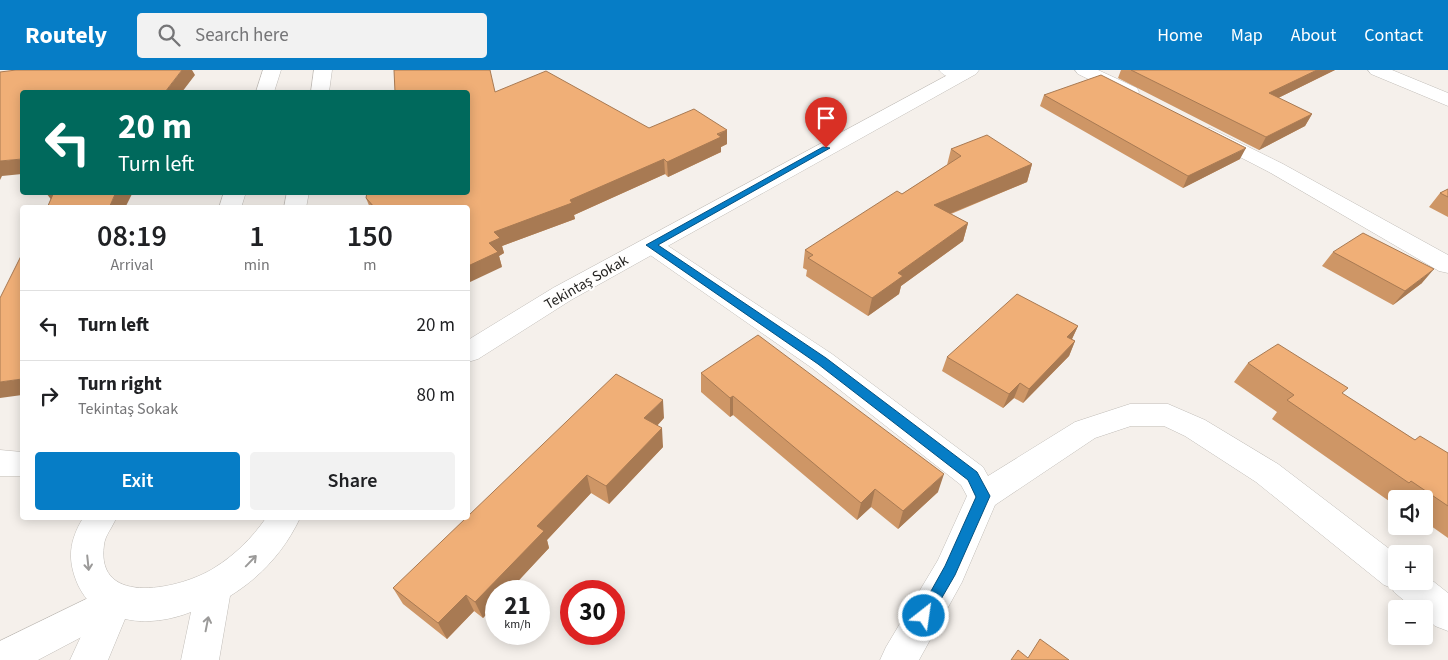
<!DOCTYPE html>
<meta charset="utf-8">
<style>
body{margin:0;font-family:"Source Sans 3",sans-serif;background:#f2f2f2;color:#202124;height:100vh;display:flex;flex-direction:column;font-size:19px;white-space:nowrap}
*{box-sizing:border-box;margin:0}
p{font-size:16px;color:#757577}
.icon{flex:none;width:28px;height:28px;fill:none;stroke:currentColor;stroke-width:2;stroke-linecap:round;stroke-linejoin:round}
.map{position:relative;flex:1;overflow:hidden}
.drawer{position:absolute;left:20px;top:135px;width:450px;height:315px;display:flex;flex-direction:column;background:#fff;border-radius:5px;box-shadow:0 2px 12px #0003}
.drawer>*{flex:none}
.guide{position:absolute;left:20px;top:20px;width:450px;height:105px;border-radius:5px;box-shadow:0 2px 12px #0003;background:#00695c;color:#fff;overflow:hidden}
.buttons{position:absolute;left:1388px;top:420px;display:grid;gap:10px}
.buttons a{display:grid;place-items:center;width:45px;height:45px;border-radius:5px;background:#fff;box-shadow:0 2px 12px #0003;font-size:25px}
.speed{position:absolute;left:485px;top:510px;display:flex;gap:10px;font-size:25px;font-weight:700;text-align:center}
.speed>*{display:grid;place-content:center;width:65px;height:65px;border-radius:50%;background:#fff;box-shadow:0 2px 12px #0003;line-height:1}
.speed small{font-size:12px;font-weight:400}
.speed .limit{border:8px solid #d22;background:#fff;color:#111}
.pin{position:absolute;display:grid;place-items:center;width:42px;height:42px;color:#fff;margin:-51px -21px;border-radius:50% 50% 50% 0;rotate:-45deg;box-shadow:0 0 5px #0007}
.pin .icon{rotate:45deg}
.me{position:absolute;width:55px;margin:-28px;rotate:30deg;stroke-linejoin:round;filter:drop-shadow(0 0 4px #0008)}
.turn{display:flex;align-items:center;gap:18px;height:105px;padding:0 15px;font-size:22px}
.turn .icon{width:65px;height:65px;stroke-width:2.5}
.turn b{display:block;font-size:35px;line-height:42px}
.eta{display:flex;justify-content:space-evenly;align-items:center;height:85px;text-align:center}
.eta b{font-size:30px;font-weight:600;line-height:35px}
.cta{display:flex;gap:10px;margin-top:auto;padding:10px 15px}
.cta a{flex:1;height:58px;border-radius:5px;background:#067dc6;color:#fff;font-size:20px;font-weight:600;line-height:58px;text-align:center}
.cta a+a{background:#f2f2f2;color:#202124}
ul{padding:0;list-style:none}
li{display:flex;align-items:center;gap:15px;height:70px;padding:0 15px;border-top:1px solid #e0e0e0}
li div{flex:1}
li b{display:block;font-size:19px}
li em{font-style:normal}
header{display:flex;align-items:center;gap:30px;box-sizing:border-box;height:70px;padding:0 25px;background:#067dc6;color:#fff}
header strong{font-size:24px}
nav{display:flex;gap:28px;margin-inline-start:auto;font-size:18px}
.search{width:350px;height:45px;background:#f2f2f2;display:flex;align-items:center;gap:12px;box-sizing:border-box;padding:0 18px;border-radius:5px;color:#757577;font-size:19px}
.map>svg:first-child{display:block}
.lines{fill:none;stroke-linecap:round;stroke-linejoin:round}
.minor-casing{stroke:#c1bdb8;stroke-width:1}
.tertiary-casing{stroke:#c1bdb8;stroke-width:1}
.minor{fill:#fff;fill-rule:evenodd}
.tertiary{fill:#fff;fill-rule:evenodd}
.wall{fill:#ce9666}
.shaded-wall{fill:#a87a53}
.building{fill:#f0af77;stroke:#a87a53}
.oneway{stroke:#9b9a99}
.route{fill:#067dc6;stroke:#045181}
.labels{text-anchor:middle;stroke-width:4.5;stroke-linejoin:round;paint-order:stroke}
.street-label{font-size:15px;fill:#201f1d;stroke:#fffefd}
</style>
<header>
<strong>Routely</strong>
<div class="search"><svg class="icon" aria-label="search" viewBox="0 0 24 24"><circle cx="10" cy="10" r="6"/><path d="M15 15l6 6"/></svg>Search here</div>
<nav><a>Home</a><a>Map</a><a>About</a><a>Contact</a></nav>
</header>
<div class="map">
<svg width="1448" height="590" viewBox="0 0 1448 590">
<rect width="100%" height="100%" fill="#f5f0eb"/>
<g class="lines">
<defs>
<path id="minor" d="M939,0H964L970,5L967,9C958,11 945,8 939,0Z
M1075,0H1098L1137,18L1139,22L1137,26L1130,28L1123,26L1078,4Z
M1368,0H1392L1448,23V36L1371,4Z
M1210,58L1283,94L1448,185V203L1439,201L1269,102L1203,68L1200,64L1203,60Z
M651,168L659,170L832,284L983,397L988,406L1075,352L1130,334H1168L1205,350L1278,394L1396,484V511H1424V504L1448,523V561L1435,556L1424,546V539H1414L1394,522L1392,518L1384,515L1256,412L1185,366L1164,356H1131L1095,368L995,435L962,512L919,590H880L886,577L938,490L967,426L961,415L812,298L643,180L639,175L643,170Z
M0,380L22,382V406H0Z
M115,515L127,519L133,531L127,543L38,590H0V571Z"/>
<path id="tertiary" d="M263,0H281L274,22H256Z
M314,0H332L329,22H311Z
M957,0H979L976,4L571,230L478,289L468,292V270L553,218Z
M224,122H246L241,138H219Z
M287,122H309L306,138H284Z
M83,448H116C113,457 105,465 104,475C95,539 183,518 214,498C235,485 252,468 266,448H300C285,480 261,507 230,526L219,590H181L191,542C171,550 146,554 125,549L108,590H70L95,536C87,531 82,523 78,515C67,490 69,471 83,448Z"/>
</defs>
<use href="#minor" class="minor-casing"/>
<use href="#tertiary" class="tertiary-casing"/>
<use href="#minor" class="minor"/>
<use href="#tertiary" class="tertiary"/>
</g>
<path class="wall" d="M1121,0H1335L1278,28L1312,44L1305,56L1259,80L1118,8Z
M495,22L649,58L727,60V74L721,77V82L668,107L665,104L574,145L575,149L502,176L504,183L499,186L502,197L468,138H370L366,128Z
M1044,25L1240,89L1183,118L1040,36Z
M951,79L1032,94L1027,112L951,144L968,153L963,171L901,216L899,224L868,246L806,206L807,200L803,198L805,180L902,124L947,95Z
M1448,119V147L1429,137L1440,123Z
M1333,182L1422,213L1393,235L1322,196Z
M1078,256L1072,269L1075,271L1069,286L1023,333L1014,328L1003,338L942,301L947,287Z
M1248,293L1343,324L1415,370L1448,383V468L1424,451V429H1396V432L1391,429L1389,431L1272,349L1277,342L1234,312Z
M701,303L938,422L898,459L871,437L857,450L733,345L730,347L701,322Z
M664,348L657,356L663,377L609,434L591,423L547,470L549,478L483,548L474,541L447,569L403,534L393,518Z"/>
<path class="shaded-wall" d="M182,0H192L195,5L182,22H165Z
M1317,0H1335L1262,36L1269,23Z
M1312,44L1305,56L1259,80L1266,67Z
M727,60V74L721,77V82L668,107L667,92Z
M1246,78L1240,89L1183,118L1188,106Z
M22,89V104L2,106L0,110V91Z
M664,89L665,104L574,145L575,149L502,176L504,183L499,186L502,197L468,213V196L489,173L494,162Z
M1032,94L1027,112L929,152L934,135Z
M55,122L57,137L46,123Z
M116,122H133L125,138H109Z
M968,153L963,171L901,216L899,224L868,246L872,228L898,203Z
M1434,199L1422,213L1393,235L1405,221Z
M1078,256L1071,271L1067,267Z
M1075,271L1069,286L1023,333L1029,319Z
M22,309V325L0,328V312Z
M1020,313L1014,328L1003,338L1009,324Z
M733,326V345L730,347V328Z
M663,330L664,348L646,367L644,348Z
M662,358L663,377L609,434L606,416Z
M944,404L938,422L898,459L903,441Z
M587,405L591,423L547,470L549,478L509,521H496V534L483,548L475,532L537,456Z
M875,419L871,437L857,450L861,433Z
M466,525L474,541L447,569L438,553Z"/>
<path class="building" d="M16,0H182L165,22H22V89L0,91V2Z
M394,0H490L495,22L546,1L649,58L694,39L727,60L717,64L721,67L667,92L664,89L570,130L572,133L494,162L500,168L489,173L498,182L468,196V138H375L366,128L367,122H468V22H395Z
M1131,0H1317L1269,23L1312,44L1266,67Z
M1101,5L1246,78L1188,106L1044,25Z
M987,65L1032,94L934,135L968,153L898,203L903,206L872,228L808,188L813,185L805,180L897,121L902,124L961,86L951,79Z
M1448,119V127L1440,123Z
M54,122H116L109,138H47Z
M1363,163L1434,199L1405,221L1333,182Z
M22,184V309L0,312V228Z
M1017,224L1078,256L1067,267L1075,271L1029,319L1020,313L1009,324L947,287Z
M758,265L944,404L903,441L875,419L861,433L733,326L730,328L701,303Z
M1278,274L1348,318L1342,323L1415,370L1420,366L1448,383V436L1411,411L1409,413L1287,330L1294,325L1248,293Z
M616,304L663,330L644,348L662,358L606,416L587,405L537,456L544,461L475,532L466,525L438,553L393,518L466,448H468V446Z
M1040,569L1069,590H1011L1018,580L1028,588Z"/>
<defs><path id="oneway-shaft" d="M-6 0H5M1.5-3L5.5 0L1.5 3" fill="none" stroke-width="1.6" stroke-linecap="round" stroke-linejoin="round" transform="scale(1.25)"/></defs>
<g class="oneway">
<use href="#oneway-shaft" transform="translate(251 491) rotate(-46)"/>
<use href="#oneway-shaft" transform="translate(88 493) rotate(84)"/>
<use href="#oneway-shaft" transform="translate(207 554) rotate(-79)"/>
</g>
<path class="route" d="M823,77L830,78L658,175L826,288L977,402L990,426L955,505L929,550L924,552L919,550L917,546L945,496L976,427L968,410L818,294L646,175Z"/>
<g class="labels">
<g class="street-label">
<text transform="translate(586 212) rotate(-30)" y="5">Tekintaş Sokak</text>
</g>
</g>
</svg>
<div class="buttons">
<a><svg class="icon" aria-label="sound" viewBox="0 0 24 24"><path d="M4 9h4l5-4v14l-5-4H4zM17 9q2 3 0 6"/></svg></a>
<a>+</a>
<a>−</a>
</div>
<div class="speed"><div>21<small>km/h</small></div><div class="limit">30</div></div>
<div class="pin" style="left:826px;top:78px;background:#d93025"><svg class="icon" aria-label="arrive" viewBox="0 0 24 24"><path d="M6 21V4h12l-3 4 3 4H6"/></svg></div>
<svg class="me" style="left:924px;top:546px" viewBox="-20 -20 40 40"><circle r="17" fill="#067dc6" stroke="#fff" stroke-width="3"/><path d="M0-11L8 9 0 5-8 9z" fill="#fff"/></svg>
<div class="guide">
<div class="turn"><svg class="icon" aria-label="left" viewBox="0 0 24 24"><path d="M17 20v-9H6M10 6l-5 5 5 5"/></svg><div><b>20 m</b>Turn left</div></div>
</div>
<section class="drawer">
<div class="eta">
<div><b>08:19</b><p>Arrival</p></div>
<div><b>1</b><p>min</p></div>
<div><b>150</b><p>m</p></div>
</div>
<ul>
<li><svg class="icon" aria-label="left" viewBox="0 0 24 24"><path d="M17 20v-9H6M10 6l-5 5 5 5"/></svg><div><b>Turn left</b></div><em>20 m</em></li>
<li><svg class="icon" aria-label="right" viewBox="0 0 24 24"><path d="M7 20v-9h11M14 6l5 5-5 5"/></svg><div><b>Turn right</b><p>Tekintaş Sokak</p></div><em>80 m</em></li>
</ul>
<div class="cta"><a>Exit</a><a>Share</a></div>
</section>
</div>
